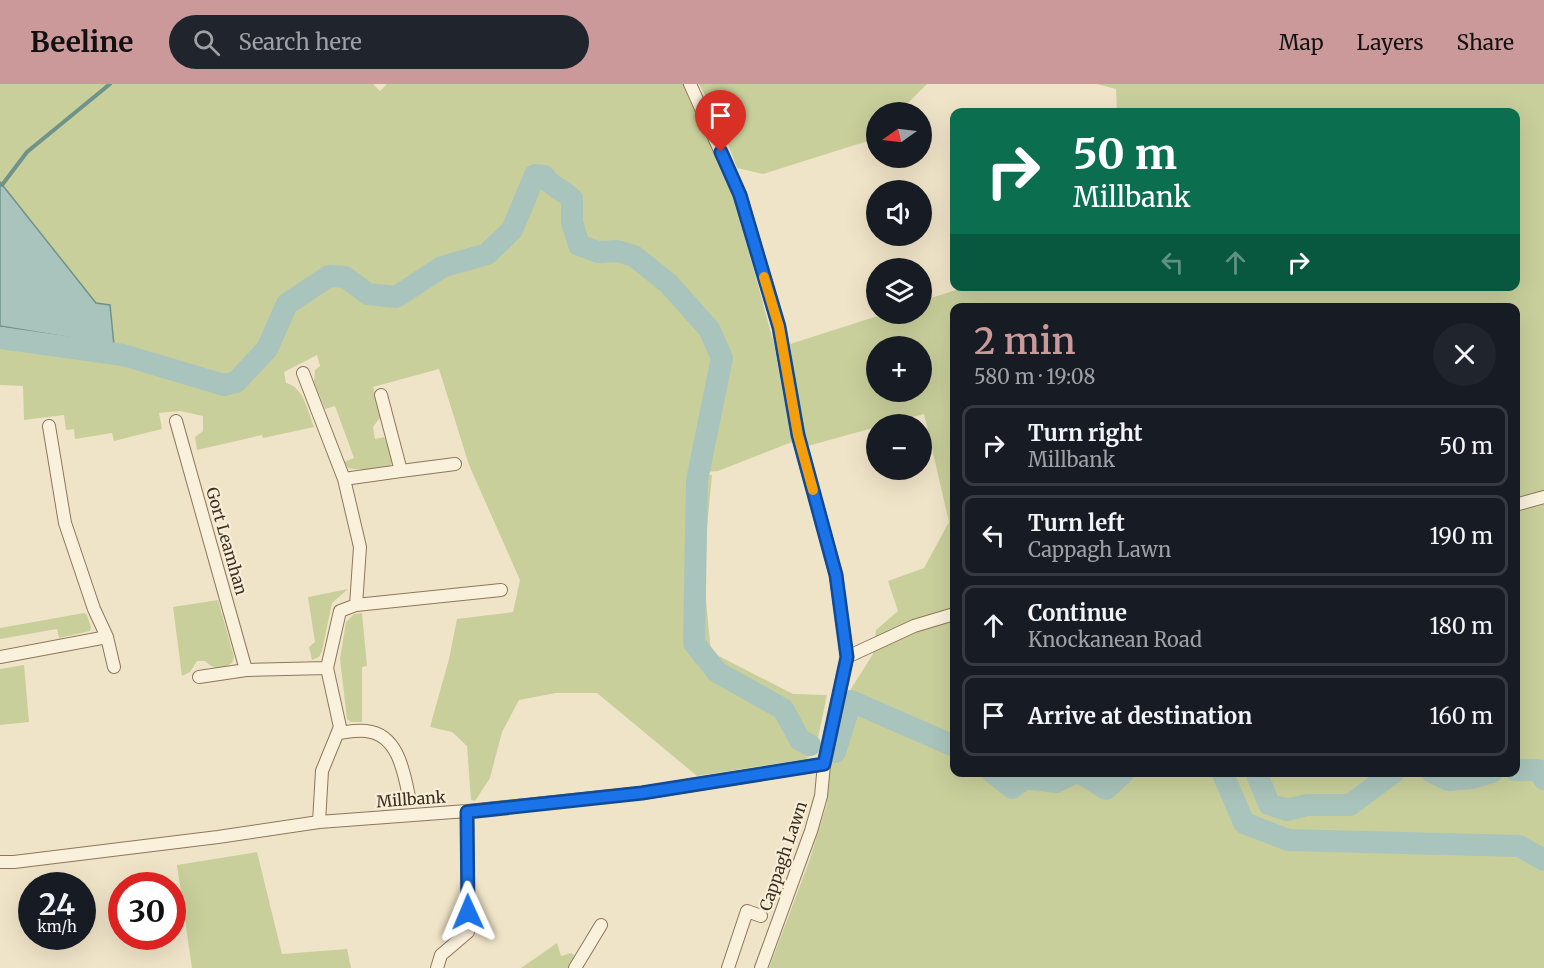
<!DOCTYPE html>
<meta charset="utf-8">
<style>
body{margin:0;font-family:Merriweather,serif;background:#20242c;color:#f1f3f6;height:100vh;display:flex;flex-direction:column;font-size:22px;white-space:nowrap}
*{box-sizing:border-box;margin:0}
p{font-size:20px;color:#9ea1a6}
.icon{flex:none;width:33px;height:33px;fill:none;stroke:currentColor;stroke-width:2;stroke-linecap:round;stroke-linejoin:round}
.map{position:relative;flex:1;overflow:hidden}
.details{position:absolute;left:950px;top:219px;width:570px;height:474px;display:flex;flex-direction:column;background:#171b24;border-radius:12px;box-shadow:0 6px 24px #0002}
.details>*{flex:none}
.banner{position:absolute;left:950px;top:24px;width:570px;height:183px;border-radius:12px;box-shadow:0 6px 24px #0002;background:#0b6e4f;color:#fff;overflow:hidden}
.needle{width:39px;rotate:256deg}
.fabs{position:absolute;left:866px;top:18px;display:grid;gap:12px}
.fabs a{display:grid;place-items:center;width:66px;height:66px;border-radius:50%;background:#171b24;box-shadow:0 6px 24px #0002;font-size:30px}
.speed{position:absolute;left:18px;top:788px;display:flex;gap:12px;font-size:30px;font-weight:700;text-align:center}
.speed>*{display:grid;place-content:center;width:78px;height:78px;border-radius:50%;background:#171b24;box-shadow:0 6px 24px #0002;line-height:1}
.speed small{font-size:15px;font-weight:400}
.speed .limit{border:9px solid #d22;background:#fff;color:#111}
.pin{position:absolute;display:grid;place-items:center;width:51px;height:51px;color:#fff;margin:-62px -26px;border-radius:50% 50% 50% 0;rotate:-45deg;box-shadow:0 0 6px #0007}
.pin .icon{rotate:45deg}
.me{position:absolute;width:66px;margin:-33px;rotate:359deg;stroke-linejoin:round;filter:drop-shadow(0 0 4px #0008)}
.turn{display:flex;align-items:center;gap:21px;height:126px;padding:0 24px;font-size:27px}
.turn .icon{width:78px;height:78px;stroke-width:2.5}
.turn b{display:block;font-size:42px;line-height:51px}
.lanes{display:flex;align-items:center;height:57px;padding:0 24px;background:#0003;justify-content:center;gap:30px;direction:ltr}
.lanes .off{opacity:.35}
.round{display:grid;place-items:center;flex:none;width:63px;height:63px;border-radius:32px;background:#20242c}
.headline{display:flex;align-items:center;justify-content:space-between;height:102px;padding:0 24px}
h1{font-size:36px;font-weight:600;line-height:45px;color:#cc999b}
ul{padding:0;list-style:none}
li{display:flex;align-items:center;gap:18px;height:81px;margin:0 12px 9px;padding:0 12px;border:3px solid #363941;border-radius:12px}
li div{flex:1}
li b{display:block;font-size:22px}
li em{font-style:normal}
header{display:flex;align-items:center;gap:36px;box-sizing:border-box;height:84px;padding:0 30px;background:#cc999b;color:#111}
header strong{font-size:28px}
nav{display:flex;gap:33px;margin-inline-start:auto;font-size:21px}
.search{width:420px;height:54px;background:#20242c;display:flex;align-items:center;gap:15px;box-sizing:border-box;padding:0 21px;border-radius:33px;color:#9ea1a6;font-size:22px}
.map>svg:first-child{display:block}
.green{fill:#c9cf9b;fill-rule:evenodd}
.water{fill:#a9c4bc;stroke:#6f938a;stroke-width:1.5}
.lines{fill:none;stroke-linecap:round;stroke-linejoin:round}
.stream{stroke:#6f938a;stroke-width:4}
.river{stroke:#a9c4bc;stroke-width:22}
.minor-casing{stroke:#8d765c;stroke-width:14}
.minor{stroke:#faf1dc;stroke-width:12}
.route-casing{stroke:#114b97;stroke-width:15}
.route{stroke:#1a73e8;stroke-width:10}
.slow{stroke:#f59e0b;stroke-width:10}
.labels{text-anchor:middle;stroke-width:4.5;stroke-linejoin:round;paint-order:stroke}
.street-label{font-size:16px;fill:#3d2e20;stroke:#f7eed8}
</style>
<header>
<strong>Beeline</strong>
<div class="search"><svg class="icon" aria-label="search" viewBox="0 0 24 24"><circle cx="10" cy="10" r="6"/><path d="M15 15l6 6"/></svg>Search here</div>
<nav><a>Map</a><a>Layers</a><a>Share</a></nav>
</header>
<div class="map">
<svg width="1544" height="884" viewBox="0 0 1544 884">
<rect width="100%" height="100%" fill="#f0e4c8"/>
<path class="green" d="M0,0H373L380,7L387,0H683L734,113L774,260L792,358L718,387L695,389L712,391L703,486L711,568L793,610L827,611L815,668L806,675L697,692L597,609H556L519,616L502,648L490,694L475,717L471,716L467,662L452,648L430,643L449,575L457,535L513,528L520,496L469,381L439,285L373,303L382,331L373,343L375,355L384,353L394,375L391,381C378,386 362,387 348,384L344,378L354,374L335,322L325,325L314,298L315,286L320,282L317,271L284,288L286,299C304,303 308,328 314,343L263,354L262,351L197,366L195,353L203,347V332L180,327L159,329L162,345L114,357L112,349L75,355L74,345L66,346L64,331L24,336L23,302L0,301V242L96,219L0,98Z
M699,0H927L899,28H876V53L874,55L763,90L737,84L721,41Z
M1097,0H1544V884H769L810,775L827,719L831,662L849,608L873,570L876,546L898,527L888,497L924,484L949,438L924,330L886,340H876V343L808,362L796,308L790,260L884,230H921V217L966,203L1515,202V28H1117L1116,5ZM954,224H1515V688H954ZM876,262H921V308H876Z
M348,505L332,519L322,567L319,573L312,576L309,563L315,558L308,513Z
M218,516L234,573L232,579C222,585 213,586 205,577H197L190,588L182,592L173,523Z
M84,529L87,531L91,543L90,547L59,554L57,545L0,555V544Z
M362,529L367,582L362,583V638H351L347,635L340,575L346,538L354,530Z
M24,581L29,638L0,641V585Z
M257,768L282,870L347,865L351,884H192L177,781Z
M557,859L561,872L571,869L574,871V877L568,884H521Z"/>
<path class="water" d="M0,98L96,219L110,221L114,261L0,242Z"/>
<g class="lines">
<path class="stream" d="M2,101L27,68L110,0"/>
<path class="river" d="M0,254L123,271L224,301L236,298L267,265L287,220L329,192L345,193L368,210L396,213L442,183L487,170L512,146L535,91L544,92C552,104 561,104 572,115V138L579,161L598,168L617,167L634,172L669,200L709,245L722,274L697,396L694,559L717,588L783,625L800,656L810,661
M835,668L851,617L954,662
M1515,686H1538L1544,695
M992,688L1012,704L1025,694L1056,698L1076,688
M1079,688L1106,705L1124,688
M1222,688L1244,739L1288,756L1519,762L1544,776
M1258,688V693L1269,720L1287,726L1307,721H1350L1394,688
M1432,688L1448,696L1472,694L1492,688"/>
<defs>
<path id="minor" d="M690,0L740,111L779,243L798,351L836,491L847,573L824,680L821,712L811,747L761,884
M303,289L344,395L360,463L356,521L340,527L327,584L340,643L322,687L319,738
M176,337L246,586L199,593
M401,387L455,380
M344,395L401,387L381,311
M1515,421L1544,413
M356,521L501,506
M107,553L114,583
M0,573L107,553L94,525L65,439L49,342
M847,573L914,542L954,530
M246,586L327,584
M338,649C347,648 357,646 366,647C398,650 404,688 409,713
M0,778H14L218,753L319,738L467,727L642,709L824,680
M437,884L441,871L468,848L467,727
M575,884L601,841
M728,884L747,827L761,832"/>
</defs>
<use href="#minor" class="minor-casing"/>
<use href="#minor" class="minor"/>
</g>
<g class="lines">
<defs>
<path id="route" d="M468,828L467,728L642,709L824,680L847,573L836,491L798,351L779,243L740,111L721,68"/>
</defs>
<use href="#route" class="route-casing"/>
<use href="#route" class="route"/>
<path class="slow" d="M764,193L779,243L798,351L813,406"/>
</g>
<g class="labels">
<g class="street-label">
<text transform="translate(227 457) rotate(74)" y="6">Gort Leamhan</text>
<text transform="translate(411 715) rotate(-4)" y="6">Millbank</text>
<text transform="translate(783 772) rotate(-71)" y="6">Cappagh Lawn</text>
</g>
</g>
</svg>
<div class="fabs">
<a><svg class="needle" viewBox="-14 -14 28 28"><path d="M0-13l5 13h-10z" fill="#e53935"/><path d="M0 13l5-13h-10z" fill="#9ea1a6"/></svg></a>
<a><svg class="icon" aria-label="sound" viewBox="0 0 24 24"><path d="M4 9h4l5-4v14l-5-4H4zM17 9q2 3 0 6"/></svg></a>
<a><svg class="icon" aria-label="layers" viewBox="0 0 24 24"><path d="M12 4l9 5-9 5-9-5zM3 14l9 5 9-5"/></svg></a>
<a>+</a>
<a>−</a>
</div>
<div class="speed"><div>24<small>km/h</small></div><div class="limit">30</div></div>
<div class="pin" style="left:721px;top:68px;background:#d93025"><svg class="icon" aria-label="arrive" viewBox="0 0 24 24"><path d="M6 21V4h12l-3 4 3 4H6"/></svg></div>
<svg class="me" style="left:468px;top:828px" viewBox="-20 -20 40 40"><path d="M0-17L14 15 0 8-14 15z" fill="#1a73e8" stroke="#fff" stroke-width="4"/></svg>
<div class="banner">
<div class="turn"><svg class="icon" aria-label="right" viewBox="0 0 24 24"><path d="M7 20v-9h11M14 6l5 5-5 5"/></svg><div><b>50 m</b>Millbank</div></div>
<div class="lanes"><svg class="icon off" aria-label="left" viewBox="0 0 24 24"><path d="M17 20v-9H6M10 6l-5 5 5 5"/></svg><svg class="icon off" aria-label="ahead" viewBox="0 0 24 24"><path d="M12 20V5M6 11l6-6 6 6"/></svg><svg class="icon" aria-label="right" viewBox="0 0 24 24"><path d="M7 20v-9h11M14 6l5 5-5 5"/></svg></div>
</div>
<section class="details">
<div class="headline"><div><h1>2 min</h1><p>580 m · 19:08</p></div><a class="round"><svg class="icon" aria-label="close" viewBox="0 0 24 24"><path d="M6 6l12 12M18 6L6 18"/></svg></a></div>
<ul>
<li><svg class="icon" aria-label="right" viewBox="0 0 24 24"><path d="M7 20v-9h11M14 6l5 5-5 5"/></svg><div><b>Turn right</b><p>Millbank</p></div><em>50 m</em></li>
<li><svg class="icon" aria-label="left" viewBox="0 0 24 24"><path d="M17 20v-9H6M10 6l-5 5 5 5"/></svg><div><b>Turn left</b><p>Cappagh Lawn</p></div><em>190 m</em></li>
<li><svg class="icon" aria-label="ahead" viewBox="0 0 24 24"><path d="M12 20V5M6 11l6-6 6 6"/></svg><div><b>Continue</b><p>Knockanean Road</p></div><em>180 m</em></li>
<li><svg class="icon" aria-label="arrive" viewBox="0 0 24 24"><path d="M6 21V4h12l-3 4 3 4H6"/></svg><div><b>Arrive at destination</b></div><em>160 m</em></li>
</ul>
</section>
</div>
